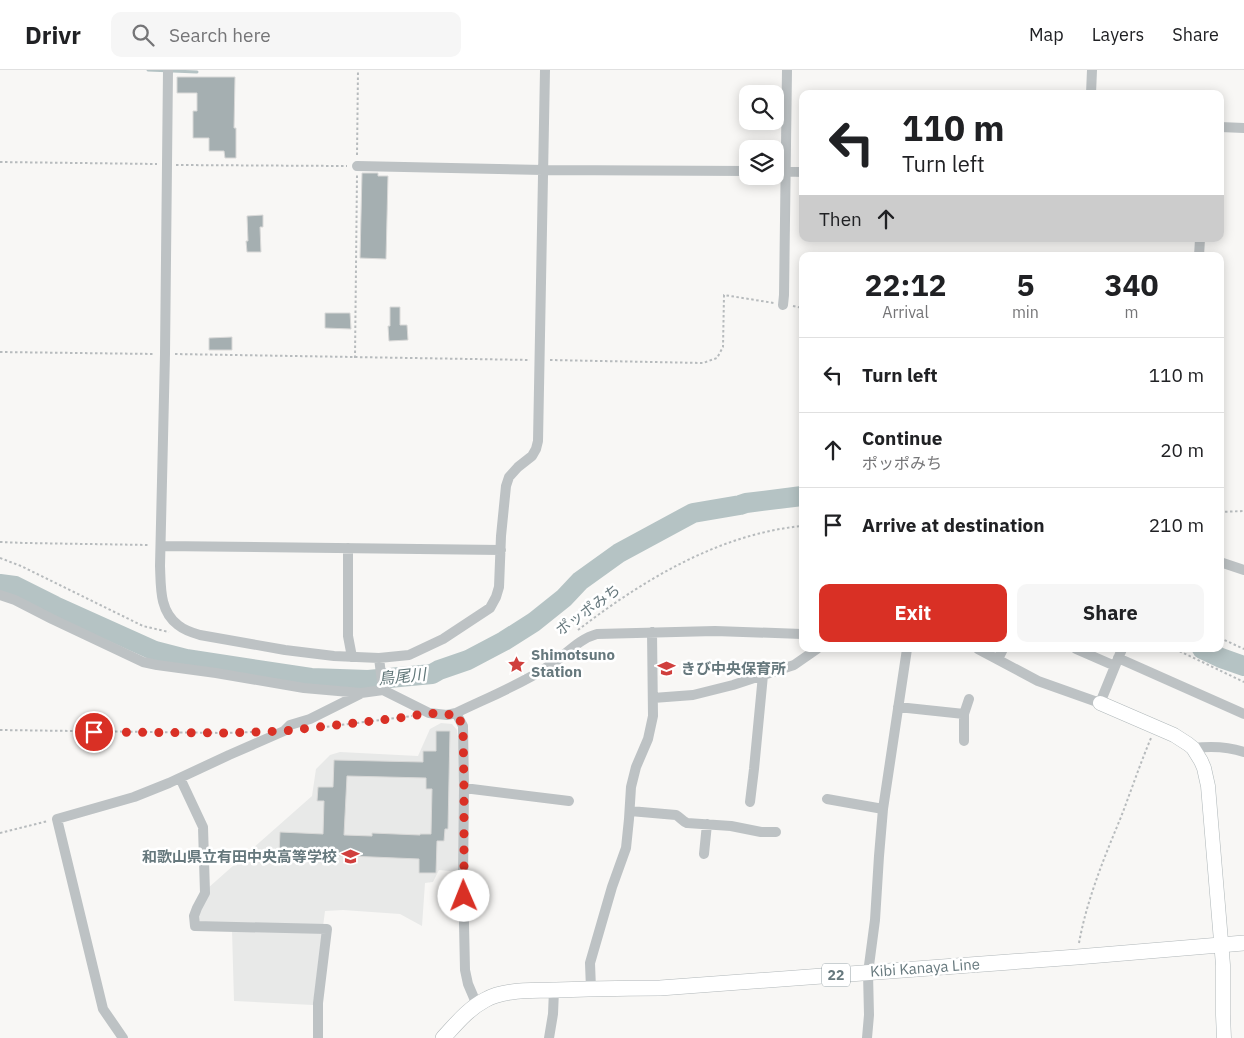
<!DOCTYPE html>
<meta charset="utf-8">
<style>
body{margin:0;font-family:"IBM Plex Sans","Noto Sans JP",sans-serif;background:#f6f6f6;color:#202124;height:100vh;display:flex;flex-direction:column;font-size:19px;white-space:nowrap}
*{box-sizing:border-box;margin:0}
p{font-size:16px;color:#757577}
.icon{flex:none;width:28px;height:28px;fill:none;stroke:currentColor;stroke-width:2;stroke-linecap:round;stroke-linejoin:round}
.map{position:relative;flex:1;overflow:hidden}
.drawer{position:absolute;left:799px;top:182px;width:425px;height:400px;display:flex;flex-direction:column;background:#fff;border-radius:10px;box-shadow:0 2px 12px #0003}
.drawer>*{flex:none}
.hud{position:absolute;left:799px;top:20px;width:425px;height:152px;border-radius:10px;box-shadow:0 2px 12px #0003;background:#fff;color:#202124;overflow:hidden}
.buttons{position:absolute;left:739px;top:15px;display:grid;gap:10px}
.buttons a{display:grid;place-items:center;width:45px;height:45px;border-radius:10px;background:#fff;box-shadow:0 2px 12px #0003;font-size:25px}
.pin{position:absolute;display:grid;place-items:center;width:42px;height:42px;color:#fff;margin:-21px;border:2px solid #fff;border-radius:50%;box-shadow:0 1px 5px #0007}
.me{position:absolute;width:55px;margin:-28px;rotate:359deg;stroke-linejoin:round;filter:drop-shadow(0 0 4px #0008)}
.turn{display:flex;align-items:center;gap:18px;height:105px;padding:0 20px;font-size:22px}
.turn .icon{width:65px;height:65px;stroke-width:2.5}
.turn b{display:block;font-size:35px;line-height:42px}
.then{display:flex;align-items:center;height:48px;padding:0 20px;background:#0003;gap:10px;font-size:19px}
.eta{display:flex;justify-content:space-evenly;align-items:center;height:85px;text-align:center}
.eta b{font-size:30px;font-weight:700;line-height:35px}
.action{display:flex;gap:10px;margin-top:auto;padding:10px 20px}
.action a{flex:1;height:58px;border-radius:10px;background:#d93025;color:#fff;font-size:20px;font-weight:700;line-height:58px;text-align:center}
.action a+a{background:#f6f6f6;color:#202124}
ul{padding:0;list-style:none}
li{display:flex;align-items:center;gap:15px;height:75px;padding:0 20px;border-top:1px solid #e0e0e0}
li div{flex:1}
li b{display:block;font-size:19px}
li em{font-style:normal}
header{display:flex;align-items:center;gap:30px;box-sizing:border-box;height:70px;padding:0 25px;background:#fff;border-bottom:1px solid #e0e0e0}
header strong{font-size:24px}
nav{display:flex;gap:28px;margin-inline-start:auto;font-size:18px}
.search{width:350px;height:45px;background:#f6f6f6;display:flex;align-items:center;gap:12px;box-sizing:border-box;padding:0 18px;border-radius:10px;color:#757577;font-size:19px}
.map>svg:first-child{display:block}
.built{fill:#e8e9e8}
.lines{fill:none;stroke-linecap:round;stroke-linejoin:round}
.stream{stroke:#b5c3c4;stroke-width:3}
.river{stroke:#b5c3c4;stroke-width:20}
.building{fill:#a5afb1;stroke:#d9d9d8;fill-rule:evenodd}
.secondary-casing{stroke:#afb7b9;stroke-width:15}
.primary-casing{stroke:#b1b7b9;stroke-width:16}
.path{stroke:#b7bbbd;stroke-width:2;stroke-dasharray:2.5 2.5;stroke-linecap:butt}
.street{stroke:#bdc2c4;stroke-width:10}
.secondary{stroke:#fff;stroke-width:14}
.primary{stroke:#fff;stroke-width:15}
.route{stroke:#d93025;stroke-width:9;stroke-dasharray:0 16.2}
.labels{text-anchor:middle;stroke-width:5;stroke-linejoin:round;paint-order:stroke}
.shield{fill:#fff;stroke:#94a0a4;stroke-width:1}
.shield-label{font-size:14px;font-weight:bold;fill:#66787d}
.street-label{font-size:15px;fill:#66787d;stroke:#fff}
.poi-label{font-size:15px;font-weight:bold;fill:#66787d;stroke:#fff;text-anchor:start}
.water-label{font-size:16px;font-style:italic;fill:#607678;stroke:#fff}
</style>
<header>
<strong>Drivr</strong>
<div class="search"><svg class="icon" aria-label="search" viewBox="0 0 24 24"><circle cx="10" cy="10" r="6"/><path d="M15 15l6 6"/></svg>Search here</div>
<nav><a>Map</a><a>Layers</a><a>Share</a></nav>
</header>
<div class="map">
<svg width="1244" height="968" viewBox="0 0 1244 968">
<rect width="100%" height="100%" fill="#f8f7f5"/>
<path class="built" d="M441,653L452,654L457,660L459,677V802L439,800L433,812L425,813L422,856L400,844L343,840L325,841L313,935L234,931L232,860L192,859L199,826L312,726L316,699L330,685L340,682L418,686L430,659Z"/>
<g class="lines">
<path class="stream" d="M148,0L197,2"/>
<path class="river" d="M0,514L15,516L55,536L155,581L186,589L311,608L368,610L432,604L439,600L468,590L504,571L534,552L564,528L580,511L619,483L693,443L740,435L746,433L802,426
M1202,579L1221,588L1244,596"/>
</g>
<path class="building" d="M177,7H235L234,58H236V88H225L224,81H209V68H193V41H197V23H177Z
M362,103H378V106H388L386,189L360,188Z
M263,145V157H260L261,182H247L246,171H248L247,146Z
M390,237H400V255H407L408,270L389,271L388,256H390Z
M325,243H350L351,259L325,258Z
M232,267V280H209V268Z
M436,661H450L448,759H445L444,771H437L436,803H419V789L279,783L280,762L323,764L324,731H317L318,717H333L334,690L423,692V681H436ZM347,706L426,708V719H432L431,764H420V765L372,763V766L344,765Z"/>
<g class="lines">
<defs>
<path id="secondary" d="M1100,633L1174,665L1188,674L1193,678L1201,691L1204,698L1208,716L1223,895V945L1224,968"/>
<path id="primary" d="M443,968C456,954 468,939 485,930C505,919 531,921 553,920C589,919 624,918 660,918L1077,887L1244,873"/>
</defs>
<use href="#secondary" class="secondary-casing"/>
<use href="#primary" class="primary-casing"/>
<path class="path" d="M357,85L358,0
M0,92L157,94
M176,95L347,96
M793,236L802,238
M0,282L155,284
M175,284L530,290
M355,288L357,105
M550,290L703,293L717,288L723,277L724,225L774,233
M1220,442L1244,441
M0,472L25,473L150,475
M0,488L21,496L143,556L169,562
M578,560C643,510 719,464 802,456
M1220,568L1244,579
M1175,579L1244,612
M317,658L412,646
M0,660L226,663L253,662
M0,763L48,751
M1079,873C1087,829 1104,788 1121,747C1131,721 1140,694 1151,668"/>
<path class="street" d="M168,0L165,284L160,496C161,516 159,541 178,555C184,560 193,563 200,565L285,580L334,586L379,588L409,585L443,569L490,538L496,527L499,517L501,466L506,416L509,407L518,397L532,386L536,379L538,371L545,0
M1091,24L1092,0
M1220,57L1244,58
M357,96L543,100L748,101
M775,101L802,102
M1199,186L1200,169
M783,235L784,225L787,0
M161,476L501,480
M348,478V566L352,587
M1220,492L1244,500
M0,525L15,530L52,549L143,592L157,595L216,603L304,618L361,623L383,620L429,643L447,645L456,643C487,628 520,615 549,596C565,586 578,569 597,564L715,561L802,564
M978,579L1038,611L1100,633L1122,579
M1076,579L1115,596
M379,588L383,620
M1118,588L1244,644
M998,589L1003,579
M653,628L693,625L733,615L794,595L817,579
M898,637L964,644
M456,643L463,656L464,718L463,808L465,900L468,914L477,935
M964,671V644L969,629
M1193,678C1210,676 1227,676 1244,682
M180,708L203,757L205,823L197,838L194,846L195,856L327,859L318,933V968
M464,718L569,731
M827,729L883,739
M750,732L754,699L763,605
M630,741L676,745C680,747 682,751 687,753L731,756L761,762H776
M704,784L707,754
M591,919L590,893L612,817L626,778L629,749L631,717L636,697L648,669L653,646L652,562
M123,968L103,939L57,749L134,727L169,713L229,685L284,661L290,655L310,649L360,624
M549,968L553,944L554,920
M867,968L869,945L868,903L875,850L879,786L883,739L907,579"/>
<use href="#secondary" class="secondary"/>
<use href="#primary" class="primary"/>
</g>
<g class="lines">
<path class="route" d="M94,662L226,663L284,661L399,648L429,643L447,645L456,643L463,656L464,718V826"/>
</g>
<defs>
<symbol id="sight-bare" viewBox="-9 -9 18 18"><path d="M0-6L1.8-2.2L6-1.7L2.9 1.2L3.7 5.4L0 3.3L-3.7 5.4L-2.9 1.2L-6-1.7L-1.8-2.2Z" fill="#d03f3d" stroke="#fff" stroke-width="2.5" paint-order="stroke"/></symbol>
<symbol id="school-bare" viewBox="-9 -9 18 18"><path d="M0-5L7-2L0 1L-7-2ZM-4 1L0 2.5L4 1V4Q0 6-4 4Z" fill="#d03f3d" stroke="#fff" stroke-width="2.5" paint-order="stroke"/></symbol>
</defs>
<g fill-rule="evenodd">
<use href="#sight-bare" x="504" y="582" width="25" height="25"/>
<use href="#school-bare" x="654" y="586" width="25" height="25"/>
<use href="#school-bare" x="338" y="774" width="25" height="25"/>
</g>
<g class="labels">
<rect class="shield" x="822" y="893.5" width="28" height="23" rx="4"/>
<g class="shield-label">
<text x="836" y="910">22</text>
</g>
<g class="street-label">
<text transform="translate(588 540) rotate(-36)" y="5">ポッポみち</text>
<text transform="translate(925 898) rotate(-4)" y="5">Kibi Kanaya Line</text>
</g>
<g class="poi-label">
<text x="531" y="590">Shimotsuno<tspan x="531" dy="17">Station</tspan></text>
<text x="681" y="604">きび中央保育所</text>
<text x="337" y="792" text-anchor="end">和歌山県立有田中央高等学校</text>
</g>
<g class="water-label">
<text transform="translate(402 606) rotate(-6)" y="6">鳥尾川</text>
</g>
</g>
</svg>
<div class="buttons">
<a><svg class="icon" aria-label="search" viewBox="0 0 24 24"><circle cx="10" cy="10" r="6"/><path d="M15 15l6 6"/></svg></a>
<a><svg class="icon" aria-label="layers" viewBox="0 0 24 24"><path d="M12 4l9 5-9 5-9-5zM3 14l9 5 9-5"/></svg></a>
</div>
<div class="pin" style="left:94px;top:662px;background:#d93025"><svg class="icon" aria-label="arrive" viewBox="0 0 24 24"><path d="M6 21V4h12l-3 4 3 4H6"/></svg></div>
<svg class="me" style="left:464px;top:826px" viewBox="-20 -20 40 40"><circle r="19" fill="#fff"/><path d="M0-13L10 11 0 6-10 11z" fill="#d93025"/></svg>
<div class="hud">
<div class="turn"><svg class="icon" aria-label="left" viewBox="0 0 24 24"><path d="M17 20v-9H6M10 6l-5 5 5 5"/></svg><div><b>110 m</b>Turn left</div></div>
<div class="then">Then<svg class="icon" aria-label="ahead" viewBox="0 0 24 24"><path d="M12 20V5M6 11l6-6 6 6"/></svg></div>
</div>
<section class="drawer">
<div class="eta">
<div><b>22:12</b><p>Arrival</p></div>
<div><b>5</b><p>min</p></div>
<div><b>340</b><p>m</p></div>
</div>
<ul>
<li><svg class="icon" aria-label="left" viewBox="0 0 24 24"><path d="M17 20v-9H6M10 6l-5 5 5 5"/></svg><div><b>Turn left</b></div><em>110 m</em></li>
<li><svg class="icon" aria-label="ahead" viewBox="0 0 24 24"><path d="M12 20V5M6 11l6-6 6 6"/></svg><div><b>Continue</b><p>ポッポみち</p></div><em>20 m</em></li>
<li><svg class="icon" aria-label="arrive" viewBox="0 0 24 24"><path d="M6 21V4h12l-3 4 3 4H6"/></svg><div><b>Arrive at destination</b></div><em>210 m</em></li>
</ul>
<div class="action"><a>Exit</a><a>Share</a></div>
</section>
</div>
